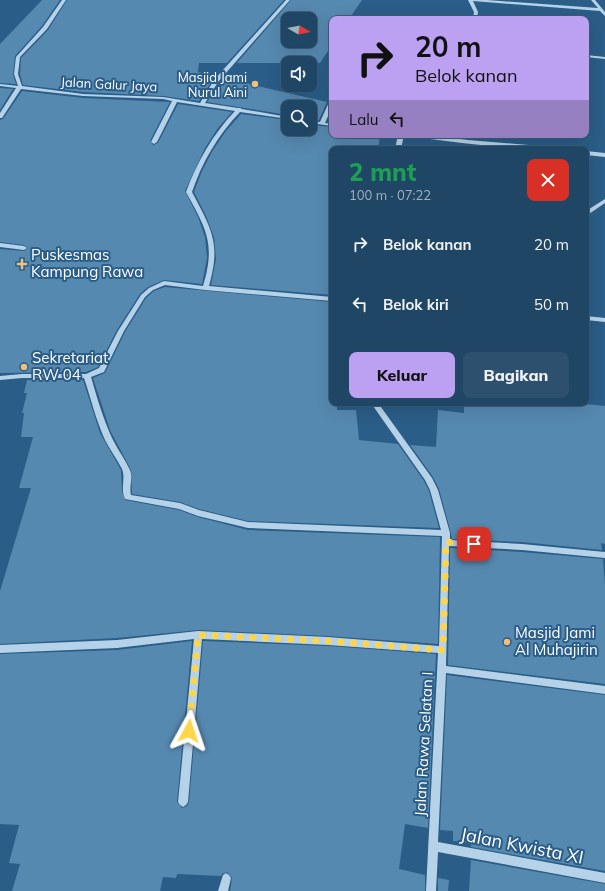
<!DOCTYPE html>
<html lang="id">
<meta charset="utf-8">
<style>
body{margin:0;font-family:Mulish,sans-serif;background:#2d506e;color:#f1f3f6;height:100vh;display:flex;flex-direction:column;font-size:15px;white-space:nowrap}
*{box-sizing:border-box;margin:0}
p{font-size:13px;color:#a2b1bf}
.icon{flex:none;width:22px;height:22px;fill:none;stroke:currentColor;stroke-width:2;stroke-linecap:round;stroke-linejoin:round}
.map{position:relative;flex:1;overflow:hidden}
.sheet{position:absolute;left:329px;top:146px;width:260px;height:260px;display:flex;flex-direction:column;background:#204665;border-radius:8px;box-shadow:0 4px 16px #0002,0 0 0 1px #3d5e79}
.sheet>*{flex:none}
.hud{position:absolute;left:329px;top:16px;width:260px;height:122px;border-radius:8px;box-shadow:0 4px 16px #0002,0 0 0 1px #3d5e79;background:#bca0f2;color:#111;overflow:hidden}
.needle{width:26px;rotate:99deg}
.fabs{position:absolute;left:281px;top:12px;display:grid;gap:8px}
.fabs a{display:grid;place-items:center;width:36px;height:36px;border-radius:8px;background:#204665;box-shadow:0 4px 16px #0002,0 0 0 1px #3d5e79;font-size:20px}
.pin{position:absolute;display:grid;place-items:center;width:34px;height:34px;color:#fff;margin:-17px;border-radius:8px;box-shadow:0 2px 6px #0006}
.me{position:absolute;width:44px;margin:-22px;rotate:5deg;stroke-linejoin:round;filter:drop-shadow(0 0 3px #0008)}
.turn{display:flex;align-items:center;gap:14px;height:84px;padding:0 20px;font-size:18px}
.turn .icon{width:52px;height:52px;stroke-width:2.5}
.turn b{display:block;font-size:28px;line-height:34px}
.then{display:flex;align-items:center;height:38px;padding:0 20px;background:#0003;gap:8px;font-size:15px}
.round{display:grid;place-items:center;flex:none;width:42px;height:42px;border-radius:8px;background:#2d506e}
.headline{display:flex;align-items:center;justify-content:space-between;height:68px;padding:0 20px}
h1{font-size:24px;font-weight:800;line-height:30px;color:#1e9e55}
.primary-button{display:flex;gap:8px;margin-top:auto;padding:8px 20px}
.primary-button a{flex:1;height:46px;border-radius:8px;background:#bca0f2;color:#111;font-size:16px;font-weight:800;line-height:46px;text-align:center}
.primary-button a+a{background:#2d506e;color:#f1f3f6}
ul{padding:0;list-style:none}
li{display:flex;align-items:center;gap:12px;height:60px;padding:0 20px}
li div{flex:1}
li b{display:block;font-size:15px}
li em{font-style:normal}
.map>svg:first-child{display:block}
.building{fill:#5689b0;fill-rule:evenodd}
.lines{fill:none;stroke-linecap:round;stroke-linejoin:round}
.minor{fill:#b6d2e8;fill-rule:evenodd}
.route{stroke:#ffd54a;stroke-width:7;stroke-dasharray:0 12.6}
.poi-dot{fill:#eec07d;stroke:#2a5d87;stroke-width:1.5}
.labels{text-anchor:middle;stroke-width:4;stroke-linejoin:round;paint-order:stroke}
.far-poi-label{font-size:13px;fill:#fff;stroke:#2a5d87;text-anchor:end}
.far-street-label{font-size:13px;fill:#fff;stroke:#2a5d87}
.poi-label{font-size:15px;fill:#fff;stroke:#2a5d87;text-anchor:start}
.street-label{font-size:15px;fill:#fff;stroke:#2a5d87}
.near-street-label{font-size:18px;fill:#fff;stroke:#2a5d87}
</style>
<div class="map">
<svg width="605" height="891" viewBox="0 0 605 891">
<rect width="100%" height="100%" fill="#2a5d87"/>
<path class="building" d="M42,0H60L42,26L15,56L13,74L16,84L0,83V44Z
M67,0H284L227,63H199L198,72L215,76L199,101L163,96L83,92L23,85L20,74L21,58L48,30Z
M291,0H362L349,19H332V45L320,63H237ZM288,19H310V41H288Z
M223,78L327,102L319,120H310V107H288V115L207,102Z
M0,88L13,89L0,110Z
M22,91L83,98L170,102L150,141L153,145L158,143L178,104L232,112L218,128L205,148L185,191L198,217L205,237L207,258L202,284L164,280L148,287L140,294L117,330L98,367L86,372L0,373V249L24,251L28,248L24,245L0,242V120L3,119Z
M241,114L288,120V129H310V125L332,127V135H380L378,149H332V295L211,285L216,259L214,237L206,216L194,192L202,171L213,150L226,131Z
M165,287L332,302V403H337V410H356L359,440L398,444L424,481L429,491L439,528L248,521L199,509L180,502L132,494L131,470L110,430L93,378L105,373L125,332L146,298L154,291Z
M27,380H83L100,433L121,470L122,491L125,500L179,510L198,517L248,530L440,537L438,644L328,636L198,630L117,638L0,644V591L31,488H19L33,437H21L24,413H22L27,393H24Z
M464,403H574L605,406V544L601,543L602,550L522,542L452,539L451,533L439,489L433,477L410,445L436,447L438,410L464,413Z
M450,548L522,552L603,559L605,584V684L448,665Z
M192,641L177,802L182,808L187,806L189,802L203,641L328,646L436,654L428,828L405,824L399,869L425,875V891H230L232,878L227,872L222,874L221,876L177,874L176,878L163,877L160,891H12L20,864L9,863L19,825L0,824V654L117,650Z
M447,675L605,695V871L471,847V843L453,841V831L440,830Z
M471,860L605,884V891H469Z
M438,878L449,880L448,891H438Z"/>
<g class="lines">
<path class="minor" d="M62,0H66L47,29L20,57L18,74L22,86L83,94L163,97L200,103L214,80L286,0H290L218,82L205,103L238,108H240L242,109L288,117V119L240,112C218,135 202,162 192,192C212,230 221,243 209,286L332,297V301L205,290L165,285L153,290L145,297L124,331L104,372L91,377C97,398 103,418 112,438C117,449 125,459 130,470C133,478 129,487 131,495L180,503L199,510L248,522L441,530L430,490L425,480L371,403H378L432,478L438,490L450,533V540L522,544L605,552V558L522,550L449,546L446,666L605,686V694L446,673L438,842L605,873V883L438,852L436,891H426L438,653L328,645L202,639L188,802L186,805L183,807L180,805L178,802L194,639L117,648L0,653V645L117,640L198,631L328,637L439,646L442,536L248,528L198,516L179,509L125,499C120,488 126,479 122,469C117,459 110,450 105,440C96,420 91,399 84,378H22L0,380V376L22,374H86L99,368L118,331L141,295L149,288L164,281L203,286C216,243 206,229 186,192C197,162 213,134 235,111L177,102L157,142L154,144L151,142L172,101L163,99L83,96L21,89L2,118H0V113L16,88L0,86V84L18,86L14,74L16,57L43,27Z
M468,0H487L598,8L591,0H595L605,12V16L600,11L473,1L478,12L477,19H473L474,12Z
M586,55L605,57V59L586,57Z
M330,100H332V107L325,123L332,124V126L310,123V121L320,122Z
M398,135H404L401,149H395Z
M411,135H426L468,140L552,147L555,149C508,149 461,143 414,137Z
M586,151L605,153V157L586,155Z
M605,199V203L586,216V211Z
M0,243L24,246L27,248L24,250L0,247Z
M586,316L605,318V322L586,320Z
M226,873L229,875L231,878L228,891H218L223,875Z"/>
</g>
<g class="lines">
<path class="route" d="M189,731L198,635L328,641L443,650L446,542L474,544"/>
</g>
<g class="poi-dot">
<circle cx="255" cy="84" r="4"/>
<path d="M20 258h4v4h4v4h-4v4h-4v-4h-4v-4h4z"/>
<circle cx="24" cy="367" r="4"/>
<circle cx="507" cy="642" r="4"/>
</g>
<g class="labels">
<g class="far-poi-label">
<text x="247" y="82">Masjid Jami<tspan x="247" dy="15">Nurul Aini</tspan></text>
</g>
<g class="far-street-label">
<text transform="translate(109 84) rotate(3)" y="5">Jalan Galur Jaya</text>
</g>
<g class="poi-label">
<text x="31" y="260">Puskesmas<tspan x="31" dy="17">Kampung Rawa</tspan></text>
<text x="32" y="363">Sekretariat<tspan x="32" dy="17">RW 04</tspan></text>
<text x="515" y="638">Masjid Jami<tspan x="515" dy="17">Al Muhajirin</tspan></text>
</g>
<g class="street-label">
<text transform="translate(424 744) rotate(-87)" y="5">Jalan Rawa Selatan I</text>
</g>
<g class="near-street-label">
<text transform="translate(522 846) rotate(11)" y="6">Jalan Kwista XI</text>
</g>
</g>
</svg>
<div class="fabs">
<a><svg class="needle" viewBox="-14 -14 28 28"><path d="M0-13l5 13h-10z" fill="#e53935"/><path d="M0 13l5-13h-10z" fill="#a2b1bf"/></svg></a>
<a><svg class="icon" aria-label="sound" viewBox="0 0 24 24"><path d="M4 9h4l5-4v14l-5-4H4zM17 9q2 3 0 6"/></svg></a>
<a><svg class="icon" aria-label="search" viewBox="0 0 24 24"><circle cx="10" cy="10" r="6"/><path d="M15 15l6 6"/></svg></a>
</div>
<div class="pin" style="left:474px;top:544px;background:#d93025"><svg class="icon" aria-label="arrive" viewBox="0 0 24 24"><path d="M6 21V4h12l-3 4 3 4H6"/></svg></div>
<svg class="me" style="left:189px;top:731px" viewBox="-20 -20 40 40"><path d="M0-17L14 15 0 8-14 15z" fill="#ffd54a" stroke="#fff" stroke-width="4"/></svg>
<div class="hud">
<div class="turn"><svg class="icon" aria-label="right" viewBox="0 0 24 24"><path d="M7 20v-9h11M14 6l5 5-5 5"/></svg><div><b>20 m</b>Belok kanan</div></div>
<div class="then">Lalu<svg class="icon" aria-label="left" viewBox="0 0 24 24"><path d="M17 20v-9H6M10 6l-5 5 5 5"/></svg></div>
</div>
<section class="sheet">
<div class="headline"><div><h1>2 mnt</h1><p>100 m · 07:22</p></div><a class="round" style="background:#d93025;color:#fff"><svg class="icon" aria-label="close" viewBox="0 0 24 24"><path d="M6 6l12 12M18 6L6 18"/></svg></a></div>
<ul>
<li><svg class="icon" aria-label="right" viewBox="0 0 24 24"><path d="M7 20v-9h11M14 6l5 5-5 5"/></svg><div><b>Belok kanan</b></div><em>20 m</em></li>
<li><svg class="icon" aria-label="left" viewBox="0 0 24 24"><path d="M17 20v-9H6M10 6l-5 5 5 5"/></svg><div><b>Belok kiri</b></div><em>50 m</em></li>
</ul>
<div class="primary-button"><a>Keluar</a><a>Bagikan</a></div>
</section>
</div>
